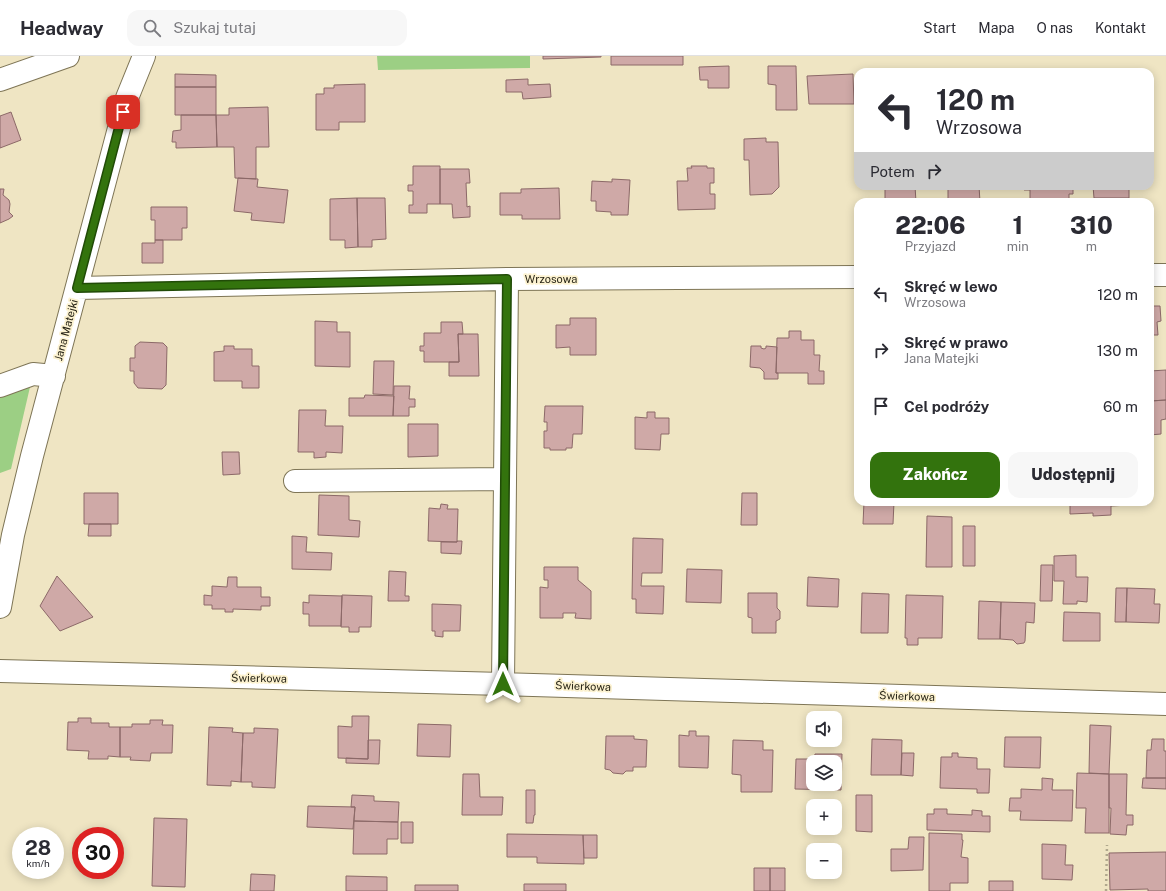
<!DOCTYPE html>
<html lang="pl">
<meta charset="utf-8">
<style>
body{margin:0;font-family:"Public Sans",sans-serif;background:#f7f7f7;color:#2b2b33;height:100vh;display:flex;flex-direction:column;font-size:15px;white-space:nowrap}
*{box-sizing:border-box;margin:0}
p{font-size:13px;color:#7c7c81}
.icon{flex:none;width:22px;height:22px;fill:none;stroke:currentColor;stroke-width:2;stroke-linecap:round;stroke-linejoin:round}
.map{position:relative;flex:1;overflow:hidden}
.panel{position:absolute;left:854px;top:142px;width:300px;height:308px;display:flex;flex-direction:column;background:#fff;border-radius:12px;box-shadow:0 2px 10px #0003}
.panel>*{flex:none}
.guide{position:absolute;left:854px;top:12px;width:300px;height:122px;border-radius:12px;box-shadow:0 2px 10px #0003;background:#fff;color:#2b2b33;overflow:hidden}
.controls{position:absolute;left:806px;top:655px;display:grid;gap:8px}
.controls a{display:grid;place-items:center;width:36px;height:36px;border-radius:8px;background:#fff;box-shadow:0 2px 10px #0003;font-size:20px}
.speed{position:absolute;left:12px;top:771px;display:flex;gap:8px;font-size:20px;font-weight:700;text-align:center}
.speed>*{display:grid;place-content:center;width:52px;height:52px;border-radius:50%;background:#fff;box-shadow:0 2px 10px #0003;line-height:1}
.speed small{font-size:10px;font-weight:400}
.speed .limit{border:6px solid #d22;background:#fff;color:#111}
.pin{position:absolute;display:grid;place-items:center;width:34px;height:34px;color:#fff;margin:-17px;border-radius:8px;box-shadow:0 2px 6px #0006}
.me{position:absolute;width:44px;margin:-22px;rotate:0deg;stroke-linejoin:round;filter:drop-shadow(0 0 3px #0008)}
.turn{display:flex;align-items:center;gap:14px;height:84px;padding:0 16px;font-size:18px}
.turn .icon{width:52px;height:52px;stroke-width:2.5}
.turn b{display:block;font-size:28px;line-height:34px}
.then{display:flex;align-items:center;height:38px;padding:0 16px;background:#0003;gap:8px;font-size:15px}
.eta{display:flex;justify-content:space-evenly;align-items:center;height:68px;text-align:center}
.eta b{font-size:24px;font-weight:800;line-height:28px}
.cta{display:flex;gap:8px;margin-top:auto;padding:8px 16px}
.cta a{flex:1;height:46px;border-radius:12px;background:#33730d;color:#fff;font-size:16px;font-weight:800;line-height:46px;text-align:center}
.cta a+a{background:#f7f7f7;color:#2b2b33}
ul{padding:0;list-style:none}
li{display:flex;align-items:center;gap:12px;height:56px;padding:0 16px}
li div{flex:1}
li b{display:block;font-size:15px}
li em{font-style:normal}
header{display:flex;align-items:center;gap:24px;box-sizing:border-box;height:56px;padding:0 20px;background:#fff;border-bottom:1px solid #e1e1e2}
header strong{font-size:19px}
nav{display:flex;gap:22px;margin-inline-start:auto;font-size:14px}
.search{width:280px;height:36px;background:#f7f7f7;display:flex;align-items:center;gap:10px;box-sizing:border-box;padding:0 14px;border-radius:12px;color:#7c7c81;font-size:15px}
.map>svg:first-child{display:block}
.green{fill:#9ccf84}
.building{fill:#cfa9a7;stroke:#8c6968;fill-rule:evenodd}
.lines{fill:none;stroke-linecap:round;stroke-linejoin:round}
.minor-casing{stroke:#7e7556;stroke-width:24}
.path{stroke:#b0a88d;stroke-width:2.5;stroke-dasharray:2 3;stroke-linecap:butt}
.minor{stroke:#fff;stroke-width:22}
.route-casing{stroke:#214b08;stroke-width:10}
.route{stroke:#33730d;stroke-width:7}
.labels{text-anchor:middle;stroke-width:3.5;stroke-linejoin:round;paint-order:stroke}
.street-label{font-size:11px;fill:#252215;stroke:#fcf2d0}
</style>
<header>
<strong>Headway</strong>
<div class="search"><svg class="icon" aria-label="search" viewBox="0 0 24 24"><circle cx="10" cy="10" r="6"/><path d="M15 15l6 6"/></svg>Szukaj tutaj</div>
<nav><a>Start</a><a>Mapa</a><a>O nas</a><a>Kontakt</a></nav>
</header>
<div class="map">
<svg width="1166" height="835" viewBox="0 0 1166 835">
<rect width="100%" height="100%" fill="#efe5c3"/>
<path class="green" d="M377,0H530V12L378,14Z
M30,331L11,413L0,417V341Z"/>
<path class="building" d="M543,0H601V1L543,3Z
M611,0H683V9H611Z
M729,10V32H708V24H700L699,11Z
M768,10H796L797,54H776V29L768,28Z
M175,18L216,19V31H175Z
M853,18L854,48H809L807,20Z
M528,23V29L550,28L551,41L523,43L522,36H506V24Z
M365,28V66H339V74H316V38H324V32H334V29Z
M175,31H216V59H175Z
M268,51L269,91H256V123L235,122L234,91H217L216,59H229V52Z
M11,56L21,84L0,92V60Z
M181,59H216L217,91L176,92V86H172L173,75L181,74Z
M766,82V86H778L779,131L772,138L750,139L749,104H744V83Z
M413,110H440V148H427V157H409V149H413V135H408V129H413Z
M691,110H707V112H714V127H710V138H715V153L678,154L677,125H688L687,112H692Z
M440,113H469L470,127H466L467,151L470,150V161L453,162L452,148H440Z
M238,122L258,123L257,131L288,134L284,167L251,164L252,157L234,155Z
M612,123L630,124L628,159H611V156L596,155V145H591L592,125L612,126Z
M885,130H915L916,146H885Z
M944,130H979L980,146H948V133H944Z
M1024,130H1073V138H1069V146H1057V143H1030V134H1024Z
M1093,130H1129V142H1094Z
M559,132L560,163H522V159H500V137H521V133Z
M0,133H4L3,139L9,144L10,148L9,156L13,160L9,163L0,167Z
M357,142L358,191L345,192V184H330V143Z
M357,142H385L386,183L372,184V191H358Z
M151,151H187V172H182V184H155V164H151Z
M155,184H163V207H142V187H155Z
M1150,250H1160L1161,265L1157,266L1158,279H1150Z
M570,262H596V299H570V291L556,292V269H570Z
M315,265L337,266V276H350V311L315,310Z
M441,266H462L463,278H458L459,306H424V295H420V290H424V277H441Z
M789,275H801V284H814V299H820L819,315H824V328H808V317H776L777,282H789Z
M458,278H478L479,320H449V306H459Z
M140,286L163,287L167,291L166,329L162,333L138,332L134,327V315H130V302H135V290Z
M224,290H234V293H252V310H259V332H242V325H214V296L224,295Z
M751,290H761V292L764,293L766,292V290L777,291L776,317H778V323H764V316L760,312L750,311Z
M374,305H394L393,339L373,338Z
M1166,314V344L1150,345V315Z
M394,330H410L409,343H415V351H409V360H393Z
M365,339L394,340L393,360H349V342H364Z
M1166,344V363L1161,364V378L1150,379V345Z
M545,350H583L582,378H573L572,392H566V394H550V392H544V375H547V366H544Z
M299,354H326L325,370H343L342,397L326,396V401L314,402V396H298Z
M647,356H655V362H669V378H661L660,394L635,393V361L647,362Z
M408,368H438V400L408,401Z
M222,396H239L240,418L223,419Z
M84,437H118V468H84Z
M742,437H757V469H741Z
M319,439L349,440V464L360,465L359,481L318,479Z
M864,446H894L893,468H863Z
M1070,446H1148V448L1111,450V459L1093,460V457L1070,458Z
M441,448L448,449L447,453H458L457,486L428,485L429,452L440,453Z
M927,460L952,461V511H926Z
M89,468H111V480H88Z
M963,470H975V510H963Z
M292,480L307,481L306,496L332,497L331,514L292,513Z
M633,482L663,483L662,517H642L641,530H664L663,558L636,557V543H632Z
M457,485H462L461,498L441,497V486H457Z
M1076,499V521H1088L1087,546L1077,545V548H1063L1064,525H1054V500Z
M1041,509H1053L1052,545H1040Z
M544,511H578V524L591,535V563L575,562L576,557H563V562H540V531L548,532V524H544Z
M687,513L722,514L721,547L686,546Z
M389,515L406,516L405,540H409V545H388Z
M57,520L93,561L60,575L40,550Z
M228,521H237V531H261V541H270V550H261V554L233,553V556H225V553H212V549H204V539L212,540V530L227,531Z
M808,521L839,523L838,551L807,550Z
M1116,532H1127L1126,566H1115Z
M1127,532L1155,533L1154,548H1160L1159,567L1126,566Z
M748,537H777V552L780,555V563L776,565V577H752V562L748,561Z
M862,537L889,538L888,577H861Z
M309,539L342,540L341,570H309V558H303V546L309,547Z
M342,539L372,540L371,571H359V576H349V571H341Z
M906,539L943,540L942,582H918V589H907V582H905Z
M979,545L1001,546L1000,583H978Z
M1001,546L1035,547L1034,567L1026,566L1025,585L1024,587L1017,588L1013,584L1000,583Z
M432,548L461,549L460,575H443V581L435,580V575H432Z
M1064,556L1100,557V585H1063Z
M352,660H369L368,703L338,702V670L352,671Z
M78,662H91V667H109V671H120V701L108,700V703H88L89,695L67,694L68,666H78Z
M150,664H163L162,669H173L172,697H151L150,705L130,704L131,701H120V671H132V668H150Z
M418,668L451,669L450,701L417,700Z
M1090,669L1111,670L1109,718L1089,717Z
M209,671L233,672L232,676L243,677L241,726L231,725V730L207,729Z
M254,672L278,673L275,732L252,731V726H241L243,677H254Z
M689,675H696V680H709L708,712L679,711V679L689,680Z
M606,680H634V683L647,684L646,711H633V715H626L623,718L613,717L610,714L605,713Z
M1005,681H1041L1040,712L1004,711Z
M872,683L902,684L901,719H871Z
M1152,683H1164V695H1166V722H1146L1147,694H1151Z
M368,684H380L379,708L346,707V702L368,703Z
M733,684L763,685V694H773L772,736H741V719L732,718Z
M902,697H914L913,720L901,719Z
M952,697H958V701L977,702V713H990L989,737H977V733L940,732L941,701H952Z
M815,698H842L841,734L795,733L796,703H814ZM813,706H835V728H813Z
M1077,717L1109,718V777H1085L1086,752H1076Z
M463,718H479L480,741H503L502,759H462Z
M1109,718H1127L1126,759H1133V769H1127L1126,779L1110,778L1111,752H1109Z
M1042,722L1053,723L1052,734H1073L1072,765L1020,764L1021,755H1009L1010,742H1021V733L1042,734Z
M1143,722H1166V733L1142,732Z
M526,734H535V759H534L533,767H526Z
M352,739L374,740V745L399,746L398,766L354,765L355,751H351Z
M856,739H872V776L856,775Z
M308,750L355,751L353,773L307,771Z
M934,753H947V758L972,759V754L982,755V760H990V776L927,774V758H934Z
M154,762L187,763L185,831L152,830Z
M354,765L398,766V783H387V798H353Z
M401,766H413V787H401Z
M929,777L962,778V784H963L961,801L968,802V827H950V835H929Z
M507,778L583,779L584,808L537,807V801H507Z
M583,779H597V802H584Z
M909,781H924L923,814L891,815V793H908Z
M1042,788L1066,789L1065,809H1073L1072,824L1042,823Z
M1166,796V835H1148V833L1110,834L1109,797Z
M754,812H770V835H754Z
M770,812H785V835H770Z
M251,818L275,819L274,835H250Z
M346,820L387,821V835H346Z
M989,825H1013V835H989Z
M524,828H566V835H524Z
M415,829H458V835H415Z"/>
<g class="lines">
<defs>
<path id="minor" d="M0,24L68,0
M1150,219H1166
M77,232L507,223L858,221
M0,330L33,318L54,320
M295,425L505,423
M0,551L13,479L32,400L127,42L144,0
M0,615L503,628L1166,648
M503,628L507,223"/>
</defs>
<use href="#minor" class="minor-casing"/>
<path class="path" d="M1106,835L1107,789"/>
<use href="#minor" class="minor"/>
</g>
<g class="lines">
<defs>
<path id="route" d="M123,56L77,232L507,223L503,628"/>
</defs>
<use href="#route" class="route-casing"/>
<use href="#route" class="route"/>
</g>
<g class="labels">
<g class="street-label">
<text x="551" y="227">Wrzosowa</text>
<text transform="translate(66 274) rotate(-75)" y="4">Jana Matejki</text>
<text transform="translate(259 622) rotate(1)" y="4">Świerkowa</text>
<text transform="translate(583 630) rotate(2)" y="4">Świerkowa</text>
<text transform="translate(907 640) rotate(2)" y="4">Świerkowa</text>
</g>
</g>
</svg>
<div class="controls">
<a><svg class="icon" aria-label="sound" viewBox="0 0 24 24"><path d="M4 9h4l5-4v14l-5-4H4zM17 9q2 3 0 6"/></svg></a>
<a><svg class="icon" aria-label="layers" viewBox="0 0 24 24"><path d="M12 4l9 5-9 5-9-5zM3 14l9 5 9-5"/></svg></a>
<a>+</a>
<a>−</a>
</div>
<div class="speed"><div>28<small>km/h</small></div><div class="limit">30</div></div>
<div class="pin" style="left:123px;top:56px;background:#d93025"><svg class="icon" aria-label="arrive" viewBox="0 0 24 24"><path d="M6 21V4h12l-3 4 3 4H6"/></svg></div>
<svg class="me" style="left:503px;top:628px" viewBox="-20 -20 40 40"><path d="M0-17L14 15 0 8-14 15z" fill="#33730d" stroke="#fff" stroke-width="4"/></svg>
<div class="guide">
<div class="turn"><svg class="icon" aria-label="left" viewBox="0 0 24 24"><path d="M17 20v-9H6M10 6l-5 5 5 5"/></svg><div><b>120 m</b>Wrzosowa</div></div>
<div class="then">Potem<svg class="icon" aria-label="right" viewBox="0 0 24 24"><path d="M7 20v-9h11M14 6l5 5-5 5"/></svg></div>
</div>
<section class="panel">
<div class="eta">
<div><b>22:06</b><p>Przyjazd</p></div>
<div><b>1</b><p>min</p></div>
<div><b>310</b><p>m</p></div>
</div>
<ul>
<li><svg class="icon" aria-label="left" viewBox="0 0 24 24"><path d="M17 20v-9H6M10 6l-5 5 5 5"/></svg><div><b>Skręć w lewo</b><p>Wrzosowa</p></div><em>120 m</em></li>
<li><svg class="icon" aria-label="right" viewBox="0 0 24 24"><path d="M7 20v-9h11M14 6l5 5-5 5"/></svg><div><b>Skręć w prawo</b><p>Jana Matejki</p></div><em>130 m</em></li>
<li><svg class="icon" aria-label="arrive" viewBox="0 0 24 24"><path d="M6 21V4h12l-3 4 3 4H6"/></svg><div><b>Cel podróży</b></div><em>60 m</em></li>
</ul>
<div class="cta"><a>Zakończ</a><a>Udostępnij</a></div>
</section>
</div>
